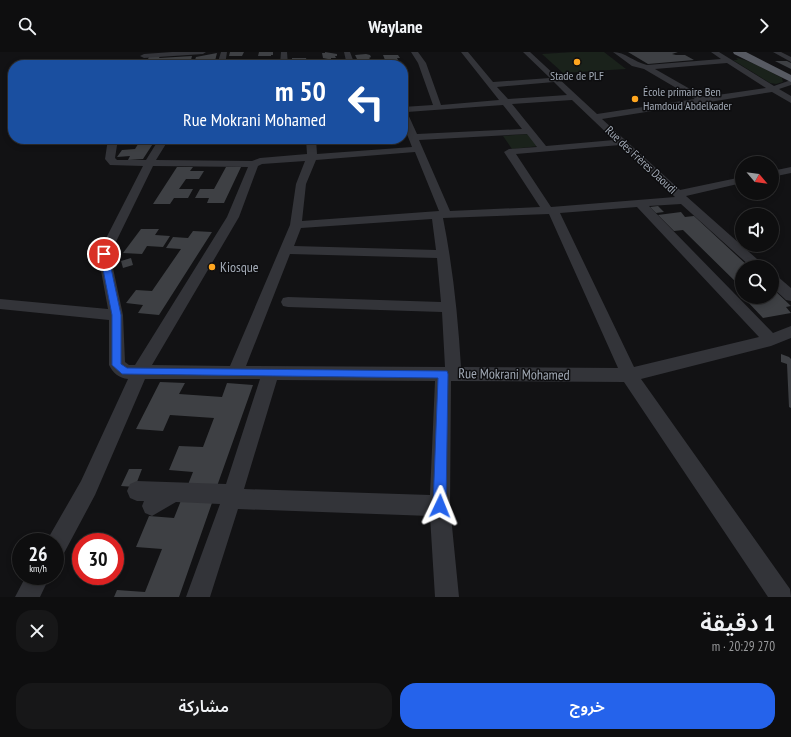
<!DOCTYPE html>
<html lang="ar">
<meta charset="utf-8">
<style>
body{margin:0;font-family:"PT Sans Narrow","Noto Sans Arabic",sans-serif;background:#171718;color:#f1f3f6;direction:rtl;height:100vh;display:flex;flex-direction:column;font-size:15px;white-space:nowrap}
*{box-sizing:border-box;margin:0}
p{font-size:13px;color:#9b9c9e}
.icon{flex:none;width:22px;height:22px;fill:none;stroke:currentColor;stroke-width:2;stroke-linecap:round;stroke-linejoin:round}
.map{position:relative;height:545px;overflow:hidden;direction:ltr}
.details{display:flex;flex-direction:column;background:#0e0e0f;flex:1}
.details>*{flex:none}
.banner{position:absolute;left:8px;top:8px;width:400px;height:84px;border-radius:16px;box-shadow:0 2px 6px #0003,0 0 0 1px #2e2e2f;direction:rtl;background:#1a4fa0;color:#fff;overflow:hidden}
.needle{width:26px;rotate:119deg}
.fabs{position:absolute;left:735px;top:104px;display:grid;gap:8px}
.fabs a{display:grid;place-items:center;width:44px;height:44px;border-radius:50%;background:#0e0e0f;box-shadow:0 2px 6px #0003,0 0 0 1px #2e2e2f;font-size:20px}
.speed{position:absolute;left:12px;top:481px;display:flex;gap:8px;font-size:20px;font-weight:700;text-align:center}
.speed>*{display:grid;place-content:center;width:52px;height:52px;border-radius:50%;background:#0e0e0f;box-shadow:0 2px 6px #0003,0 0 0 1px #2e2e2f;line-height:1}
.speed small{font-size:10px;font-weight:400}
.speed .limit{border:6px solid #d22;background:#fff;color:#111}
.pin{position:absolute;display:grid;place-items:center;width:34px;height:34px;color:#fff;margin:-17px;border:2px solid #fff;border-radius:50%;box-shadow:0 1px 4px #0007}
.me{position:absolute;width:44px;margin:-22px;rotate:2deg;stroke-linejoin:round;filter:drop-shadow(0 0 3px #0008)}
.turn{display:flex;align-items:center;gap:14px;height:84px;padding:0 16px;font-size:18px}
.turn .icon{width:52px;height:52px;stroke-width:2.5}
.turn b{display:block;font-size:28px;line-height:34px}
.round{display:grid;place-items:center;flex:none;width:42px;height:42px;border-radius:16px;background:#171718}
.summary{display:flex;align-items:center;justify-content:space-between;height:68px;padding:0 16px}
h1{font-size:24px;font-weight:600;line-height:30px}
.button{display:flex;gap:8px;margin-top:auto;padding:8px 16px}
.button a{flex:1;height:46px;border-radius:16px;background:#2563eb;color:#fff;font-size:16px;font-weight:600;line-height:46px;text-align:center}
.button a+a{background:#171718;color:#f1f3f6}
header{display:flex;justify-content:space-between;align-items:center;height:52px;padding:0 16px;background:#0e0e0f;font-size:18px;font-weight:600}
.map>svg:first-child{display:block}
.green{fill:#1a221b}
.building{fill:#3e4044}
.lines{fill:none;stroke-linecap:round;stroke-linejoin:round}
.minor{fill:#333439;fill-rule:evenodd}
.trunk{fill:#575a62;fill-rule:evenodd}
.route{fill:#2563eb;stroke:#184099}
.poi-dot{fill:#ffa61f;stroke:#0d0d0f;stroke-width:1.5}
.labels{text-anchor:middle;stroke-width:3;stroke-linejoin:round;paint-order:stroke}
.far-poi-label{font-size:12px;fill:#a2aab6;stroke:#0d0d0f}
.far-street-label{font-size:12px;fill:#a2aab6;stroke:#0d0d0f}
.poi-label{font-size:14px;fill:#a2aab6;stroke:#0d0d0f;text-anchor:start}
.street-label{font-size:14px;fill:#a2aab6;stroke:#0d0d0f}
</style>
<header><svg class="icon" aria-label="forward" viewBox="0 0 24 24"><path d="M9 5l7 7-7 7"/></svg>Waylane<svg class="icon" aria-label="search" viewBox="0 0 24 24"><circle cx="10" cy="10" r="6"/><path d="M15 15l6 6"/></svg></header>
<div class="map">
<svg width="791" height="545" viewBox="0 0 791 545">
<rect width="100%" height="100%" fill="#121214"/>
<path class="green" d="M574,0H604L626,17L563,21L542,2Z
M736,6C745,6 772,21 782,26L783,30L776,32L770,31L733,8H738Z
M529,82L539,94L512,97L503,84Z"/>
<path class="building" d="M230,0H244L242,4H229Z
M259,0H273V3H271V4H258Z
M325,0L337,2V4H335L336,6H331V8H334L335,10H333V12H320L319,7H328L323,6L322,1H325Z
M628,0H678L672,2L676,3H685L694,8L648,12Z
M217,1L214,13H202L204,8H195L196,5Z
M366,2L370,3L371,5L369,6L370,7H357L355,3Z
M383,3H398L400,6H397L398,8H385Z
M160,4L159,6L192,4L191,8L184,9L182,13H171L173,9L145,13L149,5Z
M292,6H306L307,9H305V11H292Z
M269,9L272,10L273,13H257V10Z
M358,9H373L374,12L359,13Z
M775,9H787L791,11V17Z
M241,10L244,11V13H229V11Z
M129,87H156L143,107L128,108L130,104L117,105L122,98L135,97L140,89L127,90Z
M177,115H193L190,119H204L199,127H186L179,137H193L188,146H174L170,152H153Z
M226,115H241L224,151H207L209,146H195L200,137H214Z
M658,154L664,160L656,161L650,155Z
M681,160L685,165L694,164L749,215H742V236L683,178L674,179L658,163Z
M141,177H159L155,183L170,184L163,195L147,194L142,202L123,201Z
M193,179L212,180L159,263L138,261L143,253L126,251L136,238L152,239L181,197L166,196L173,185L188,186Z
M131,206L133,213L123,216L121,209Z
M772,236L791,254L786,255L791,261L763,266L746,248L754,247L751,245H772Z
M781,302L789,305L791,307V356L789,355L787,312L781,310Z
M160,330L185,331L179,342L222,345L227,331L253,333L216,437L187,435L193,420L169,418L179,394L203,395L214,366L170,363L163,379L136,377Z
M129,417H142L135,435L121,434Z
M182,446L213,448L179,545H114L117,538L145,540L162,497L136,495L149,464L174,466Z"/>
<g class="lines">
<path class="minor" d="M172,0H206L203,2L144,6L140,4L144,2Z
M221,0H227L225,13H217Z
M281,0H287L288,13H280Z
M344,0H350L355,13H347Z
M411,0H418L426,11L441,53L499,48L461,0H468L493,30L550,26L523,0H530L597,62L695,47L644,17L632,14L613,0C625,0 634,10 647,13L721,7L711,0H719L774,34L791,28V33L779,37L791,44V51L772,40L602,67L680,138L742,125V131L686,144L766,215H751L681,152L649,154L773,281L791,274V286L771,294L641,327L790,537L791,545H768L624,330L451,329L450,454L459,545H435L430,464L238,457L210,545H186L220,452L176,450L152,464L145,461L142,454L144,449H137L130,446L127,439L130,432L137,429L226,432L260,327H145L95,443L63,503L55,506V490H46L81,429L128,327C119,326 113,321 109,313V268L0,257V247L108,257L98,202L143,114L110,113L105,107L108,87H118L115,106L117,108H146L159,87H169L156,108L252,109L260,106L307,102L306,87H316L317,102L412,95L403,72V55L433,53L418,11ZM727,11L766,36L704,45L655,17ZM554,30L567,43L508,47L497,35ZM572,48L614,88L546,94L512,52ZM503,53L522,77L417,82L407,60ZM527,82L537,95L509,97L504,100L540,155L450,159L419,88ZM620,93L675,145L551,155L516,102ZM415,100L439,159L302,169L306,132L316,108ZM305,109L296,132L290,173L230,314L152,313L239,165L258,114L262,112ZM153,114L248,115L227,165L135,313H129L125,310L123,263L110,202ZM637,155L759,285L634,315L560,161ZM549,162L618,316L461,315C458,265 453,216 443,166ZM432,167L436,198L294,194L301,176ZM290,202L437,206L441,250L288,245L283,246L281,250L283,254L288,255L442,260L445,315L246,314ZM277,328L435,329L430,443L244,437Z
M773,0H781L791,5V10Z
M791,115V121L772,125V119Z
M772,222L777,224L791,236V249L786,248L772,235Z
M26,524H50L40,545H15Z"/>
<path class="trunk" d="M733,0H746L791,23V30L734,2Z"/>
</g>
<path class="route" d="M104,199L108,202L121,263V312L127,316L447,319L448,322L446,454L444,459L440,460L435,459L433,454L438,326L122,322L112,313V263L100,202Z"/>
<g class="poi-dot">
<circle cx="577" cy="10" r="4"/>
<circle cx="635" cy="47" r="4"/>
<circle cx="212" cy="215" r="4"/>
</g>
<g class="labels">
<g class="far-poi-label">
<text x="577" y="28">Stade de PLF</text>
<text x="643" y="44" text-anchor="start">École primaire Ben<tspan x="643" dy="14">Hamdoud Abdelkader</tspan></text>
</g>
<g class="far-street-label">
<text transform="translate(641 108) rotate(43)" y="4">Rue des Frères Daoudi</text>
</g>
<g class="poi-label">
<text x="220" y="220">Kiosque</text>
</g>
<g class="street-label">
<text transform="translate(514 322) rotate(1)" y="5">Rue Mokrani Mohamed</text>
</g>
</g>
</svg>
<div class="fabs">
<a><svg class="needle" viewBox="-14 -14 28 28"><path d="M0-13l5 13h-10z" fill="#e53935"/><path d="M0 13l5-13h-10z" fill="#9b9c9e"/></svg></a>
<a><svg class="icon" aria-label="sound" viewBox="0 0 24 24"><path d="M4 9h4l5-4v14l-5-4H4zM17 9q2 3 0 6"/></svg></a>
<a><svg class="icon" aria-label="search" viewBox="0 0 24 24"><circle cx="10" cy="10" r="6"/><path d="M15 15l6 6"/></svg></a>
</div>
<div class="speed"><div>26<small>km/h</small></div><div class="limit">30</div></div>
<div class="pin" style="left:104px;top:202px;background:#d93025"><svg class="icon" aria-label="arrive" viewBox="0 0 24 24"><path d="M6 21V4h12l-3 4 3 4H6"/></svg></div>
<svg class="me" style="left:440px;top:454px" viewBox="-20 -20 40 40"><path d="M0-17L14 15 0 8-14 15z" fill="#2563eb" stroke="#fff" stroke-width="4"/></svg>
<div class="banner">
<div class="turn"><svg class="icon" aria-label="left" viewBox="0 0 24 24"><path d="M17 20v-9H6M10 6l-5 5 5 5"/></svg><div><b>50 m</b>Rue Mokrani Mohamed</div></div>
</div>
</div>
<section class="details">
<div class="summary"><div><h1>1 دقيقة</h1><p>270 m · 20:29</p></div><a class="round"><svg class="icon" aria-label="close" viewBox="0 0 24 24"><path d="M6 6l12 12M18 6L6 18"/></svg></a></div>
<div class="button"><a>خروج</a><a>مشاركة</a></div>
</section>
